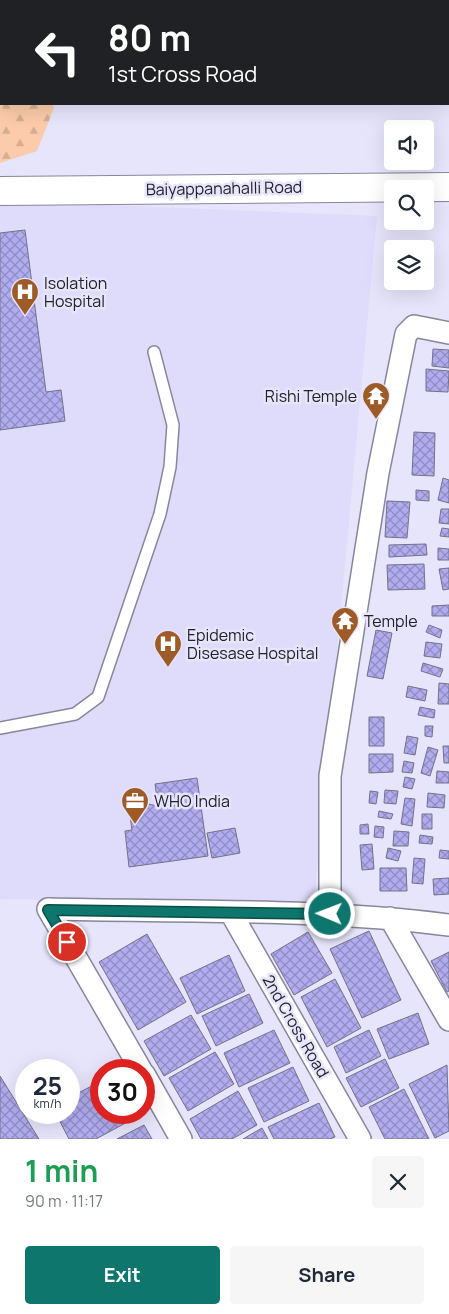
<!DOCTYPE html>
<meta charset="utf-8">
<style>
body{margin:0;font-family:Manrope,sans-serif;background:#f6f6f7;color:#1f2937;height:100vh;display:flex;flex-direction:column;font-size:19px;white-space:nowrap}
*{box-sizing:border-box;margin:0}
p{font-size:16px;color:#747a83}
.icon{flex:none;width:28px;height:28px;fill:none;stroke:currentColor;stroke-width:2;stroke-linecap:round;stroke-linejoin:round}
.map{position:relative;height:1139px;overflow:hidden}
.side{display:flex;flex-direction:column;background:#fff;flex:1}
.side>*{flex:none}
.top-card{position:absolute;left:0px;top:0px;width:450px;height:105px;box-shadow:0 5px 20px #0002;background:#202124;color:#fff;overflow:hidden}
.fabs{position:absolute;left:384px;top:120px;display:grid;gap:10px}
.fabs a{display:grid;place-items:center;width:50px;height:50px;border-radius:5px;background:#fff;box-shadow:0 5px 20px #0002;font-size:25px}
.speed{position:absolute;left:15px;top:1059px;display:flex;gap:10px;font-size:25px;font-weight:700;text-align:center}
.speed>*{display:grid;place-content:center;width:65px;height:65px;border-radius:50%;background:#fff;box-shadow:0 5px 20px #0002;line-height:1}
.speed small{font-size:12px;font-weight:400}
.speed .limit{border:8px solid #d22;background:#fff;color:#111}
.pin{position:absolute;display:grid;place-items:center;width:42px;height:42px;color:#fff;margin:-21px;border:2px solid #fff;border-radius:50%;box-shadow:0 1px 5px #0007}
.me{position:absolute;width:55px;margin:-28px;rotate:271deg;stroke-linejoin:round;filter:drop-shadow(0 0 4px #0008)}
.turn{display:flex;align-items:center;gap:18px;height:105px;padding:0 25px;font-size:22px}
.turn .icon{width:65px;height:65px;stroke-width:2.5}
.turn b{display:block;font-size:35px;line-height:42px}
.round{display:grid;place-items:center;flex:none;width:52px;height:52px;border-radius:5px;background:#f6f6f7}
.overview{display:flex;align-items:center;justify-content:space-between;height:85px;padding:0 25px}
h1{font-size:30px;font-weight:700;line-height:38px;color:#1e9e55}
.primary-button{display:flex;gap:10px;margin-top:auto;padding:10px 25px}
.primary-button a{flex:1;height:58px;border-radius:5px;background:#0f766e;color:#fff;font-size:20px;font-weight:700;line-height:58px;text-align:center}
.primary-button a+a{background:#f6f6f7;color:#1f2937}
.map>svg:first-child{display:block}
.built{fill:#dedcfa}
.forest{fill:url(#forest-firs)}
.building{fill:url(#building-cross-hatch);stroke:#737286}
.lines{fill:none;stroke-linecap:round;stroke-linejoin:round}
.lane-casing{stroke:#87869b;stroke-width:14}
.street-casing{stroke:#87869b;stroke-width:24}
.secondary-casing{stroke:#87869b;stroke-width:30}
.lane{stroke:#fff;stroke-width:11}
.street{stroke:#fff;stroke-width:21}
.secondary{stroke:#fff;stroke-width:28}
.route-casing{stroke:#0a4d48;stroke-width:12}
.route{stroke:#0f766e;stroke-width:9}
.labels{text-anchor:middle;stroke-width:5;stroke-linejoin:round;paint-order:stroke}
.street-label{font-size:16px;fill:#212028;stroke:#e6e5fb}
.poi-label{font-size:16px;fill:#212028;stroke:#e6e5fb;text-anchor:start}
</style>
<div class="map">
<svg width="449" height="1139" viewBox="0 0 449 1139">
<defs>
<pattern id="forest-firs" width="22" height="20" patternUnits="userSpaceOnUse" patternTransform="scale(1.25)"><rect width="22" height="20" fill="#fbcbab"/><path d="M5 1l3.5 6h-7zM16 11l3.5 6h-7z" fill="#d7ae93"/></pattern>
<pattern id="building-cross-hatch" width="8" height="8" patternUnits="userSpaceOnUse" patternTransform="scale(1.25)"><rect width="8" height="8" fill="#b1acef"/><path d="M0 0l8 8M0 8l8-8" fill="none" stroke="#908cc2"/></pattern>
</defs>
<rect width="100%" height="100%" fill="#e6e5fb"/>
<path class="built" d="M36,202L377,216L314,903L0,899V203Z"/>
<path class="forest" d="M0,15L1,104H53L54,108L37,151L0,163Z"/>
<path class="building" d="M25,230L46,392L61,390L65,421L0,430V233Z
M433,349L449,350V368L432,366Z
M426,369L449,371L448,392L426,391Z
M414,432L435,433L434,476L412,475Z
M443,478L449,480V503L438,500Z
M416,490L429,491V501L416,500Z
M387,501L410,502L407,538L385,537Z
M441,509H449V524L439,523Z
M442,528L449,529V537L440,536Z
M426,544L427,555L389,557V545Z
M438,548L449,549V560H438Z
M424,564L425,589L388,590L387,565Z
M449,568V589L443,590L439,569Z
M449,605V616H432V606Z
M429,625L442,630L440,638L426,632Z
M376,630L392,633L383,679L367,676Z
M426,642L442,644L440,658L424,656Z
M423,663L443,669L440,677L421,671Z
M439,683L449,684V704H438Z
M408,686L427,690L425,701L406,697Z
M420,707L435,710L434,718L418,715Z
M369,717H384V746H369Z
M425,726H433L432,737L425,736Z
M407,736L418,738L415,755L404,753Z
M443,746H449V763H444Z
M428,747L438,750L430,776L421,773Z
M369,754H393V772L369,773Z
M404,761L414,763L412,773L402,772Z
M437,771L449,772V783H436Z
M405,777L415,779L412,789L403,787Z
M197,778L208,856L129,867L125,831L132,830L129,809H136L143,803L158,806L155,784Z
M385,790L398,791L396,804L384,803Z
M370,791L378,792L376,804L369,803Z
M428,793L445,795L444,808L427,807Z
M405,798L415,799L412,826L401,824Z
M379,811L393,814L391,819L378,817Z
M422,814H432V829H422Z
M368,824L369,834H360V825Z
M375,826L384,827L383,838L374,837Z
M235,828L240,853L212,858L207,833Z
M394,831L409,832L408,846H393Z
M420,835L433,837L432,844L419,843Z
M372,844L374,869L362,870L360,845Z
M388,848L401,851L398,861L386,858Z
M440,850L449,851V859L439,858Z
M414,858L425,859L423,884L412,883Z
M380,868H406L407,891H380Z
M449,878V894L434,895L433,879Z
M369,931L401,1000L362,1018L330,949Z
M308,932L332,973L294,995L271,954Z
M147,934L186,1002L138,1030L99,962Z
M449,952V991L447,992L431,961Z
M229,955L245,991L197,1014L180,978Z
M335,979L361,1028L327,1047L301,997Z
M249,994L263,1023L216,1046L202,1016Z
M418,1013L429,1044L389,1059L377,1029Z
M191,1015L211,1049L164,1076L144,1041Z
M274,1030L290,1063L239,1087L224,1053Z
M369,1030L381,1056L346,1073L334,1047Z
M215,1052L234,1084L188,1111L169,1078Z
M385,1059L399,1088L361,1107L346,1078Z
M447,1065L449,1131L435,1138L409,1084Z
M293,1067L309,1101L264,1122L248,1088Z
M0,1076L39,1139H0Z
M101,1081V1112H141L142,1114L96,1139H69L55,1112H69V1098Z
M404,1089L429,1139H385L369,1107Z
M238,1091L257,1125L232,1139H201L190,1119Z
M319,1103L335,1137L330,1139H274L268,1127Z
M144,1125L152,1139H117Z
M262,1128L268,1139H243Z"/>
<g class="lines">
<defs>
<path id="lane" d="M168,1V0
M0,728L75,714L98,697L160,514L170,467L173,425L154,352"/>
<path id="street" d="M48,909C181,912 316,908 449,925
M48,909L141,1070
M231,913L360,1139
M330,914V776L378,473L406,334L414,326L449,333
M390,918L449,1020
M144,1074L181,1139"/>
<path id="secondary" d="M0,191L449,187"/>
</defs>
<use href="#lane" class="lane-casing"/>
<use href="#street" class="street-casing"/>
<use href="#secondary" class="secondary-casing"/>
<use href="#lane" class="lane"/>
<use href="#street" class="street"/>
<use href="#secondary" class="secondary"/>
</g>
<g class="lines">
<defs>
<path id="route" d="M67,942L48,910L330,914"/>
</defs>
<use href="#route" class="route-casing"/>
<use href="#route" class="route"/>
</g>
<defs>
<symbol id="hospital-pin" viewBox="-11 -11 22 30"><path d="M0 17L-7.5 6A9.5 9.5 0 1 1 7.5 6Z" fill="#9d5b28" stroke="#e6e5fb"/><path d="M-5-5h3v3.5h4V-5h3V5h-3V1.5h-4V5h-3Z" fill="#fff"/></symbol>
<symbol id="temple-pin" viewBox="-11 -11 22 30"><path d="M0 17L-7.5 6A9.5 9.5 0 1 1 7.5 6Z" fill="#9d5b28" stroke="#e6e5fb"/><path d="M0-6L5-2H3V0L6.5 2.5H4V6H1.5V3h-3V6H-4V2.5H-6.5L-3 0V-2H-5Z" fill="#fff"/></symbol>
<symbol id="office-pin" viewBox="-11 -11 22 30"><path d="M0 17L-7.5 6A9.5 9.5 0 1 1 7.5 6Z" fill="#9d5b28" stroke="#e6e5fb"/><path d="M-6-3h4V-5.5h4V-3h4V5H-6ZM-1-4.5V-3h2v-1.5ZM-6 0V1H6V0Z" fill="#fff"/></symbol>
</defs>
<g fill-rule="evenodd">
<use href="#hospital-pin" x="9" y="276" width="32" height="43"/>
<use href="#temple-pin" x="360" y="380" width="32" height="43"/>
<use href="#temple-pin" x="329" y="605" width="32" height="43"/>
<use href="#hospital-pin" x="152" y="628" width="32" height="43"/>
<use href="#office-pin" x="119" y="785" width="32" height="43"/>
</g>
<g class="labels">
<g class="street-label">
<text transform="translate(224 188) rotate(-1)" y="6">Baiyappanahalli Road</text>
<text transform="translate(296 1026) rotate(60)" y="6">2nd Cross Road</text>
</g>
<g class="poi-label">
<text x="44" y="289">Isolation<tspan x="44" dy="18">Hospital</tspan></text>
<text x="357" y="402" text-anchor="end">Rishi Temple</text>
<text x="364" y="627">Temple</text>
<text x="187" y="641">Epidemic<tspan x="187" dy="18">Disesase Hospital</tspan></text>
<text x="154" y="807">WHO India</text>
</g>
</g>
</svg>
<div class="fabs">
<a><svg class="icon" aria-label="sound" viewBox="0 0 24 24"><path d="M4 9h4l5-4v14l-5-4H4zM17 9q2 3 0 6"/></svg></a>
<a><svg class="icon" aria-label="search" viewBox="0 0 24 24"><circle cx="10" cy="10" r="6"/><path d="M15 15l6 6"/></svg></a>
<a><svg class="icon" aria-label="layers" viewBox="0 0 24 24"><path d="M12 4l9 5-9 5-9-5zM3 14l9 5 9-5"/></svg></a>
</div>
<div class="speed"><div>25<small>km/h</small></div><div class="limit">30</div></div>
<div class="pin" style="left:67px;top:942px;background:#d93025"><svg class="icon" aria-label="arrive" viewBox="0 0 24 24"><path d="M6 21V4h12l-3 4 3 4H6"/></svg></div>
<svg class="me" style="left:330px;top:914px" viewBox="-20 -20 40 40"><circle r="17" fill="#0f766e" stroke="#fff" stroke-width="3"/><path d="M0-11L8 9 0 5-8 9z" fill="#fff"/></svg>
<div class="top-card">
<div class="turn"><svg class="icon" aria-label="left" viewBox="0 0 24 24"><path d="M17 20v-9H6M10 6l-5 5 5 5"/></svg><div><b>80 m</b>1st Cross Road</div></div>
</div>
</div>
<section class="side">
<div class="overview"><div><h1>1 min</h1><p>90 m · 11:17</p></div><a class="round"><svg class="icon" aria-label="close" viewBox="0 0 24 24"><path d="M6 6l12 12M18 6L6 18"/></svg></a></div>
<div class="primary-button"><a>Exit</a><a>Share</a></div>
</section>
